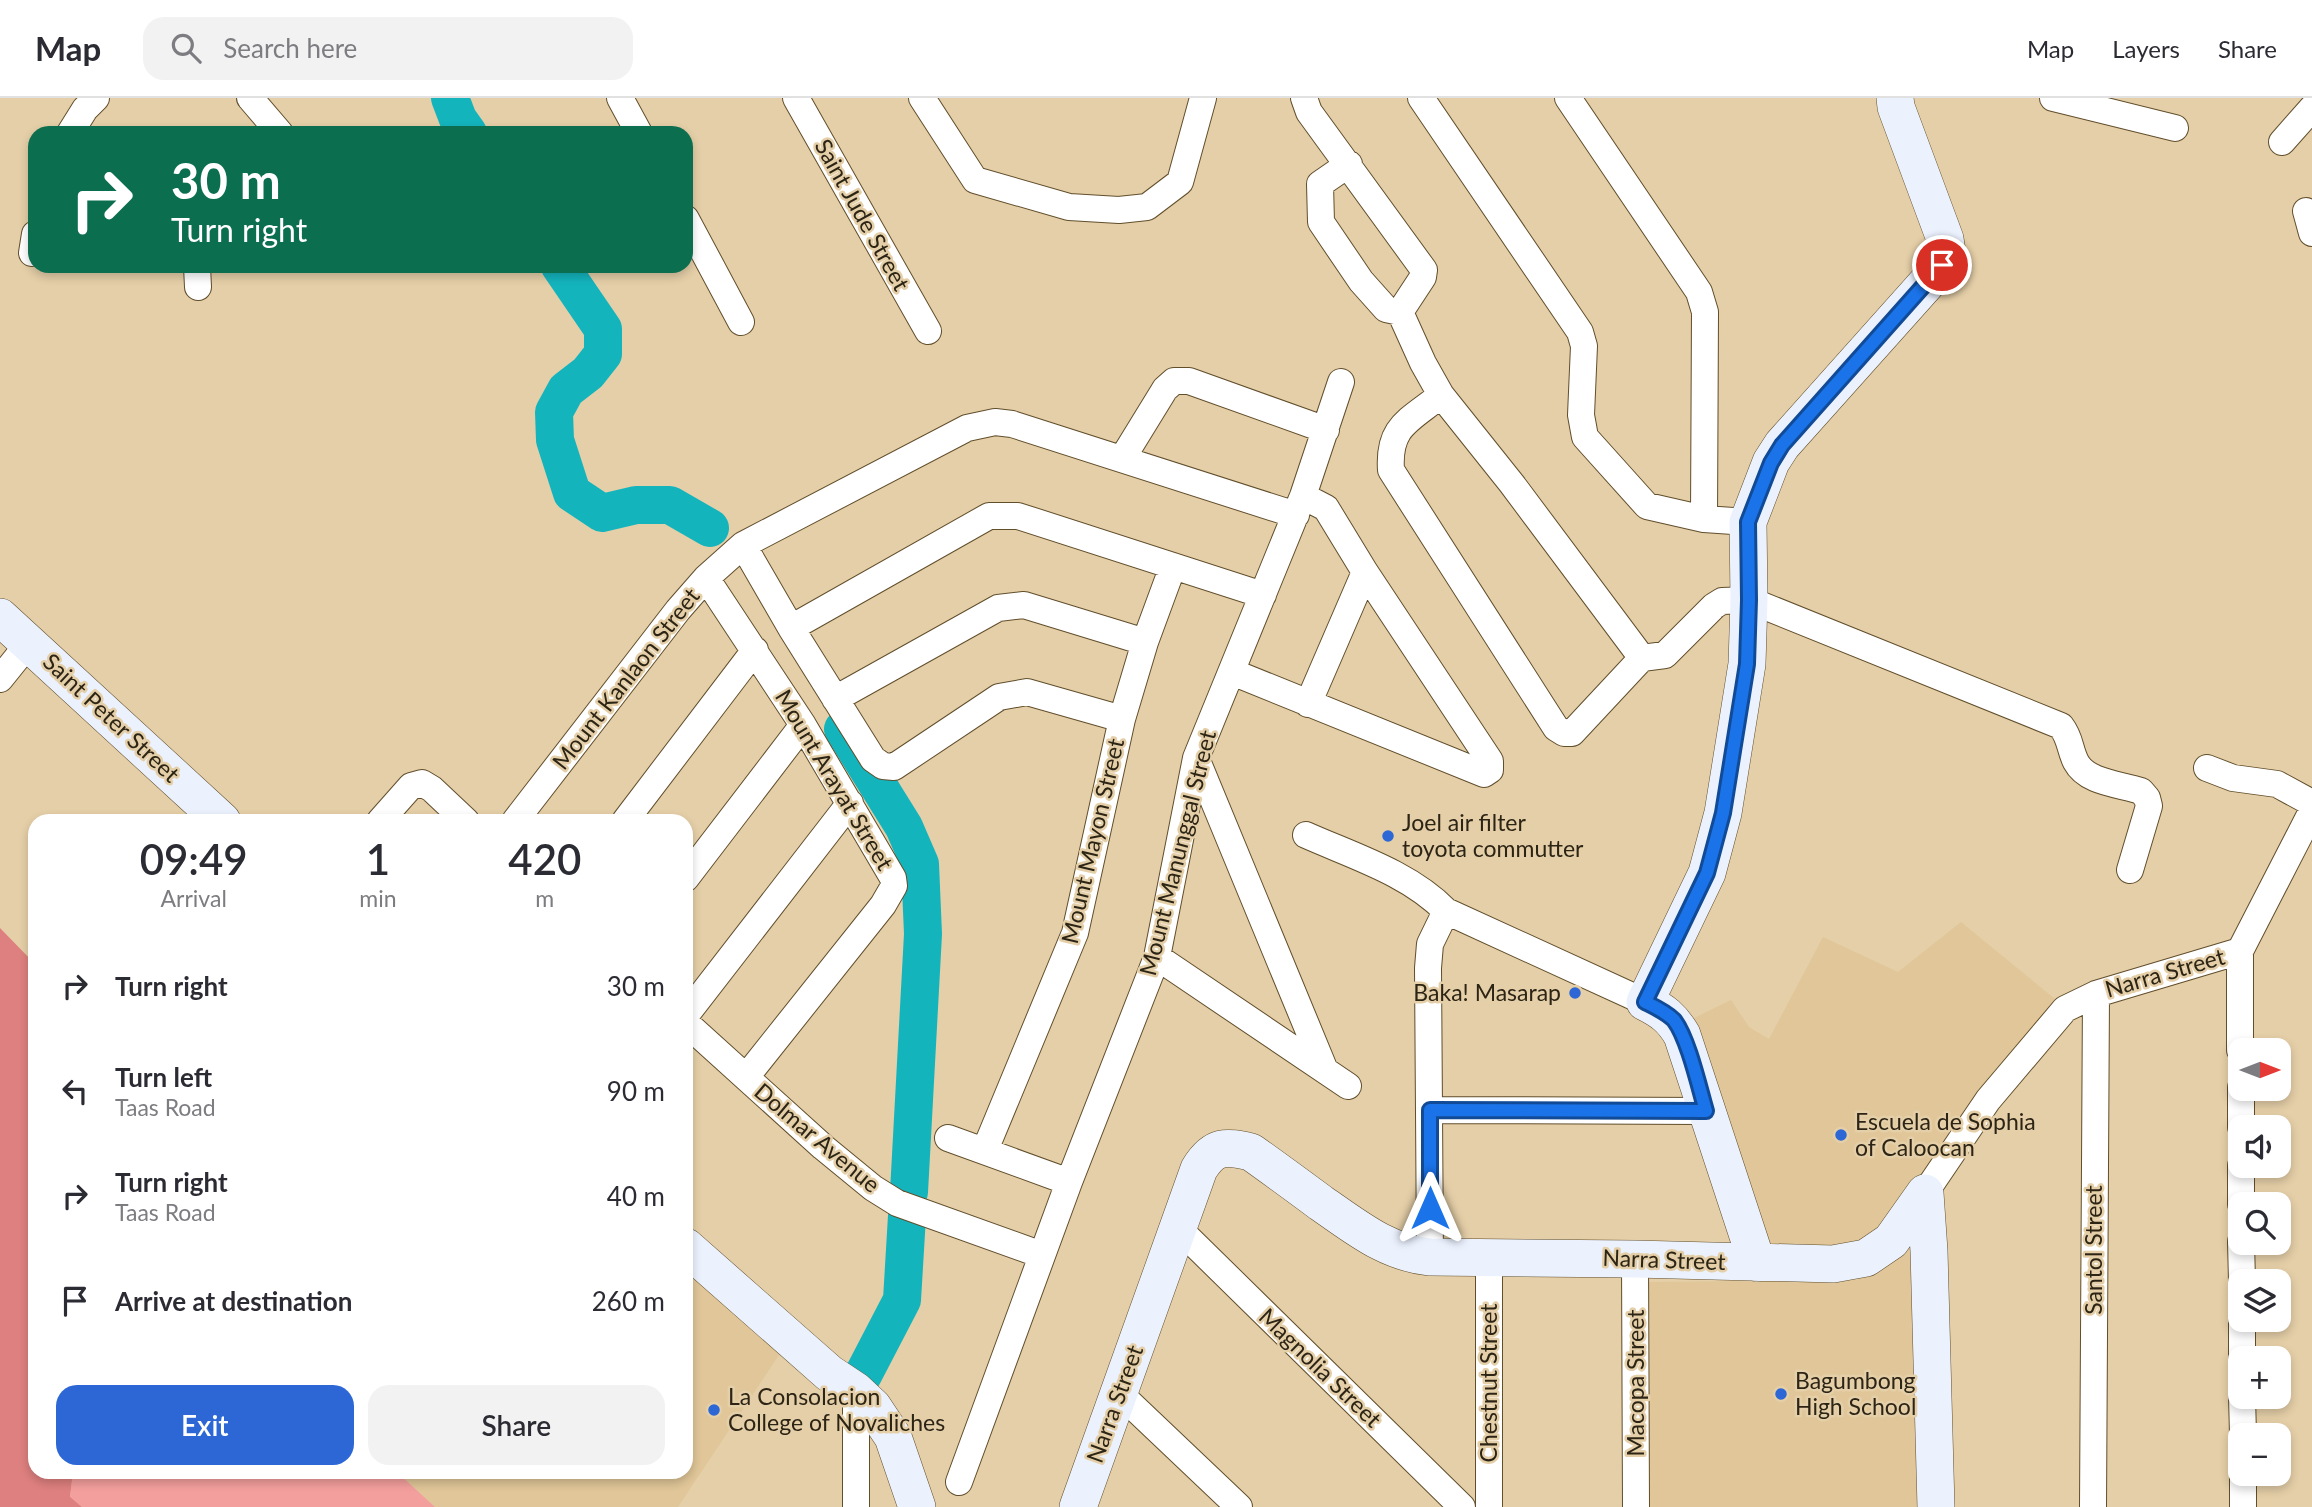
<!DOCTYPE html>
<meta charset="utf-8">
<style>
body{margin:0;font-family:Lato,sans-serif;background:#f2f2f3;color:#2b2b33;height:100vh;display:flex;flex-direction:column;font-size:26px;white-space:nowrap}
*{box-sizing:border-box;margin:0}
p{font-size:23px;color:#7c7c81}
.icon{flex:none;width:38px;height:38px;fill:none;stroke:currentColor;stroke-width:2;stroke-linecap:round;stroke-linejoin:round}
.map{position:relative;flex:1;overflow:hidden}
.side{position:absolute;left:28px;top:716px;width:665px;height:665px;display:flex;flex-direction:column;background:#fff;border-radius:21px;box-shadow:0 4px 10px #0003}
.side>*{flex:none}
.top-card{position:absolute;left:28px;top:28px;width:665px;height:147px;border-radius:21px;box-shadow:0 4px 10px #0003;background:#0b6e4f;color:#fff;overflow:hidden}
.needle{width:46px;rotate:90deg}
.fabs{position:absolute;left:2228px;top:940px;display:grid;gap:14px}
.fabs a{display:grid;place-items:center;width:63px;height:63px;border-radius:14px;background:#fff;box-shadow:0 4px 10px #0003;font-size:35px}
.pin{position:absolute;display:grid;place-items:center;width:60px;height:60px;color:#fff;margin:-30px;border:4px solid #fff;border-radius:50%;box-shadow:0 2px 7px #0007}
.me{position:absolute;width:77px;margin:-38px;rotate:0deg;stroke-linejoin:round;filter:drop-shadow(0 0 5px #0008)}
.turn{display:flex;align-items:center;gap:24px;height:147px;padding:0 28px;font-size:32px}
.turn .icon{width:91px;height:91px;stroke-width:2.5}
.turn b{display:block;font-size:49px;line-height:60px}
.eta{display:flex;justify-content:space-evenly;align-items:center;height:119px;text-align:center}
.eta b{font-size:42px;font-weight:600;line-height:49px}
.button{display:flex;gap:14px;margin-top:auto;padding:14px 28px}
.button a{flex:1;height:80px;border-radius:21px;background:#2c67d5;color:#fff;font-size:28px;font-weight:600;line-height:80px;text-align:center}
.button a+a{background:#f2f2f3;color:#2b2b33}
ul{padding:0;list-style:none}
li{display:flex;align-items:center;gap:21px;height:105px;padding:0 28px}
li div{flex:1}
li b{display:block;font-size:26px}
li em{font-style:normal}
header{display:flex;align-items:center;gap:42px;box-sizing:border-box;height:98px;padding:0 35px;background:#fff;border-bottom:2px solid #e1e1e2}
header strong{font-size:33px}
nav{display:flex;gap:38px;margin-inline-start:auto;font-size:24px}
.search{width:490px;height:63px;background:#f2f2f3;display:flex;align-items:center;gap:18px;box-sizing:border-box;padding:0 24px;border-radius:21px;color:#7c7c81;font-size:26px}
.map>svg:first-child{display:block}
.built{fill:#e0c698}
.green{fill:#f39f9d}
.forest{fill:#de807f}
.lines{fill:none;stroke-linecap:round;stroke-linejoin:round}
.river{stroke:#14b4bd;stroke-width:38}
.street-casing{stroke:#614e2b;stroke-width:28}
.secondary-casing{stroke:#614e2b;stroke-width:38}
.street{stroke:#fff;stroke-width:26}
.secondary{stroke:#ebf2fe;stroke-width:37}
.route-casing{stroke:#114b97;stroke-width:18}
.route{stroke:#1a73e8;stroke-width:12}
.poi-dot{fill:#2c67d5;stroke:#e5cfa8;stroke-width:2.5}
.labels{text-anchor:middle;stroke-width:5;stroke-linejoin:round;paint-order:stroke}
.street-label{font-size:23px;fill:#2c2415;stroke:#e5cfa8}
.poi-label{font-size:23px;fill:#2c2415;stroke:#e5cfa8;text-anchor:start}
</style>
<header>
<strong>Map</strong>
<div class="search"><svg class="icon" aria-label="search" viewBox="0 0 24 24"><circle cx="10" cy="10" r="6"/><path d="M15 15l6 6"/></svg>Search here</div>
<nav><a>Map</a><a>Layers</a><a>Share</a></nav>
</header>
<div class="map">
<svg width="2312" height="1409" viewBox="0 0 2312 1409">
<rect width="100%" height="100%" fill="#e5cfa8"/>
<path class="built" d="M1961,824L2055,901L1887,1134L1862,1152L1763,1157L1690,922L1731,902L1749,929L1769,941L1823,839L1898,874Z
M1911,1143L1918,1409H1648L1646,1184L1857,1182Z
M686,1162L783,1251L678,1409H435L397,1374H686Z"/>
<path class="green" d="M73,1374H397L435,1409H82L70,1400Z"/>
<path class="forest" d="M0,830L35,866V1374H73L70,1399L82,1409H0Z"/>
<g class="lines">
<path class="river" d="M450,0L458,21L468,35
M560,168L603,231V256L588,275L566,292L554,314L555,342L572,395L602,415L636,407H670L710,430
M843,631L904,729L920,766L923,836L909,1094
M863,1277L902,1202L907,1118"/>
<defs>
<path id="street" d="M250,0L280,35
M620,0L639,35
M796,0L928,233
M922,0L975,82L1069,109L1119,112L1147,109L1180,84L1203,0
M1304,0L1309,14L1424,172L1423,179L1400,214L1423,265L1441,297L1512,386L1642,560
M1421,0L1580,234L1584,248L1581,317L1585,339L1647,408L1704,421L1748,424
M1568,0L1699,194L1705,214L1704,421
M2053,0L2175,30
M70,35L85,11L96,0
M2282,44L2312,10
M1349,66L1320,86L1321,124L1361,183L1386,211L1400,214
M2306,113L2312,135
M686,121L741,224
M32,155L35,136
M197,168L198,189
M1441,297C1409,323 1388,328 1391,372L1556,630L1564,635H1572L1642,560L1665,557L1714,508L1722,503L1749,502L2061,628C2071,641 2069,650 2076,664C2087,685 2120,686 2141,693L2147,700L2149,708L2130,772
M1122,361L1165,291L1174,283H1189L1326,332
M743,447L791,530L873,661L883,668L894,669L999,599L1027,594L1122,621
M706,480L803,627L893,780L894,788L883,807L746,979
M791,530L989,418H1018L1263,497
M1232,574L1484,676L1490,672V663L1365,474L1326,410L1303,398
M0,581L29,545
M835,601L998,510L1024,507L1145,544
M1308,606L1365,474
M1196,660L1324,970
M2207,670L2233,680L2277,686L2312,705
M380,723L411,688L422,685L432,691L466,723
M515,723L678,512L706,480L743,447L967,330L995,324L1012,326L1296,417
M625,723L755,552
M1306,737C1353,758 1409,775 1446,813L1645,904
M686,780L803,627
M2240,853V952
M1157,859L1348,988
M686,917L850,705
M686,925L823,1049L873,1090L897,1105L1042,1157
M2241,990V1029
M1430,1012L1706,1013
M948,1040L1069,1084
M985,1052L1075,835L1122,621L1145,544L1173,468
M2241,1068V1106
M1925,1095L1988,1002L2065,911L2096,896L2240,853L2312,713
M1179,1131L1462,1409
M2241,1144L2242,1183
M1430,1159L1428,870L1430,846L1446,813
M1489,1160V1409
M1635,1161L1636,1409
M2242,1222V1260
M856,1293V1409
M1119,1295L1239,1409
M2242,1298L2243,1337
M2243,1376V1409
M959,1384L1069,1084L1157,859L1196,660L1303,398L1341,284
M2093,1409L2096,896"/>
<path id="secondary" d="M0,519L222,723
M1925,1095L1929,1153L1936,1409
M686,1149L829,1275L856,1293L873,1309L893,1339L917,1409
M1757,1165L1682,937C1672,920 1663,913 1645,904L1707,775L1723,715L1747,566L1749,502L1748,424L1771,364L1782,347L1942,168L1947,154L1945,141L1896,9L1895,0
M1078,1409L1199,1071C1214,1047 1225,1048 1251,1054C1275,1071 1298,1088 1321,1105C1356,1129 1387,1155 1430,1159L1635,1161L1833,1166L1866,1160L1891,1143L1925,1095"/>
</defs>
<use href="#street" class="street-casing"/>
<use href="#secondary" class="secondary-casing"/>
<use href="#street" class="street"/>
<use href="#secondary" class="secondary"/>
</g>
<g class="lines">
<defs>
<path id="route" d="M1430,1110V1012L1706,1013C1699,989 1688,940 1674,922C1666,914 1655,909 1645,904L1707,775L1723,715L1747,566L1749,502L1748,424L1771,365L1782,347L1942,167"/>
</defs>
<use href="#route" class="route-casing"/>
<use href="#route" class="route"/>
</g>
<g class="poi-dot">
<circle cx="1388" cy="738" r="7"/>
<circle cx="1575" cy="895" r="7"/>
<circle cx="1841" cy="1037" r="7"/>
<circle cx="1781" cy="1296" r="7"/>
<circle cx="714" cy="1312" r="7"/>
</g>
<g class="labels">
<g class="street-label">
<text transform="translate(862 117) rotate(61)" y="8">Saint Jude Street</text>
<text transform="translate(626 581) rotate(-52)" y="8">Mount Kanlaon Street</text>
<text transform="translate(111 620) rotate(43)" y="8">Saint Peter Street</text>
<text transform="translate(834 682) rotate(59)" y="8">Mount Arayat Street</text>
<text transform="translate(1093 743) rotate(-77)" y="8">Mount Mayon Street</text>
<text transform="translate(1178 755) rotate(-76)" y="8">Mount Manunggal Street</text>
<text transform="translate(2165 875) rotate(-16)" y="8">Narra Street</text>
<text transform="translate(817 1040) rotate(40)" y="8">Dolmar Avenue</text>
<text transform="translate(2094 1152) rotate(-90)" y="8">Santol Street</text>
<text transform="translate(1664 1162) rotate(2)" y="8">Narra Street</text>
<text transform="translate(1320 1270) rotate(44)" y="8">Magnolia Street</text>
<text transform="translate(1489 1285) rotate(-90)" y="8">Chestnut Street</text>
<text transform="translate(1636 1285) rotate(-90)" y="8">Macopa Street</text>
<text transform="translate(1115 1306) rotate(-70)" y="8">Narra Street</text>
</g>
<g class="poi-label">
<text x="1402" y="733">Joel air filter<tspan x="1402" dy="26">toyota commutter</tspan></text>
<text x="1561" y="903" text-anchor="end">Baka! Masarap</text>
<text x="1855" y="1032">Escuela de Sophia<tspan x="1855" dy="26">of Caloocan</tspan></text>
<text x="1795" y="1291">Bagumbong<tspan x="1795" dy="26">High School</tspan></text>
<text x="728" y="1307">La Consolacion<tspan x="728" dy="26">College of Novaliches</tspan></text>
</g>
</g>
</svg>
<div class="fabs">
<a><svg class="needle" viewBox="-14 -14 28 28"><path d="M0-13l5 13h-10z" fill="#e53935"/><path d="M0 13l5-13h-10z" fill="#7c7c81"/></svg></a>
<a><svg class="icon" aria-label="sound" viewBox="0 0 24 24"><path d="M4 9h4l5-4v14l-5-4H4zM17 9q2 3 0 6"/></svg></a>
<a><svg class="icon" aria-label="search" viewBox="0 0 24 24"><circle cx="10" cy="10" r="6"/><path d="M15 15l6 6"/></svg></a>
<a><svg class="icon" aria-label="layers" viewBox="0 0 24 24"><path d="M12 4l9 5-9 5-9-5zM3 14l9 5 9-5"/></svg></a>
<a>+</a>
<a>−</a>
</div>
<div class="pin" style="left:1942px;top:167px;background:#d93025"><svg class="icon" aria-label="arrive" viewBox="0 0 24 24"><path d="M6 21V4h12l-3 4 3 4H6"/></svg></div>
<svg class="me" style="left:1430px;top:1110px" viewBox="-20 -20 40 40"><path d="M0-17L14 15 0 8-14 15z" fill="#1a73e8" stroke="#fff" stroke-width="4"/></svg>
<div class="top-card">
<div class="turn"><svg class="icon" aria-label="right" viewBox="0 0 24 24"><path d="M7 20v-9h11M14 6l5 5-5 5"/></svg><div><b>30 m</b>Turn right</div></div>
</div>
<section class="side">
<div class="eta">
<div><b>09:49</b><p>Arrival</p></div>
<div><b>1</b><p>min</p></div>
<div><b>420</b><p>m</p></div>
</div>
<ul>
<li><svg class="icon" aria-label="right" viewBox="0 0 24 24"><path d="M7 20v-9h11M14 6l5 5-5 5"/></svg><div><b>Turn right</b></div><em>30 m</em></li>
<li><svg class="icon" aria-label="left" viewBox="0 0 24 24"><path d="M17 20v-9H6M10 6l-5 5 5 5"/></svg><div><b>Turn left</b><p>Taas Road</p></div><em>90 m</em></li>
<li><svg class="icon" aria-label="right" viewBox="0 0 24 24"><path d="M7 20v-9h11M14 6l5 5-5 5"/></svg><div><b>Turn right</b><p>Taas Road</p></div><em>40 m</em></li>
<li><svg class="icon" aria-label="arrive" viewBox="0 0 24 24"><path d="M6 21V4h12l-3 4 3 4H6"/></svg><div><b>Arrive at destination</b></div><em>260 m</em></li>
</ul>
<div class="button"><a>Exit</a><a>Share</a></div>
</section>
</div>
